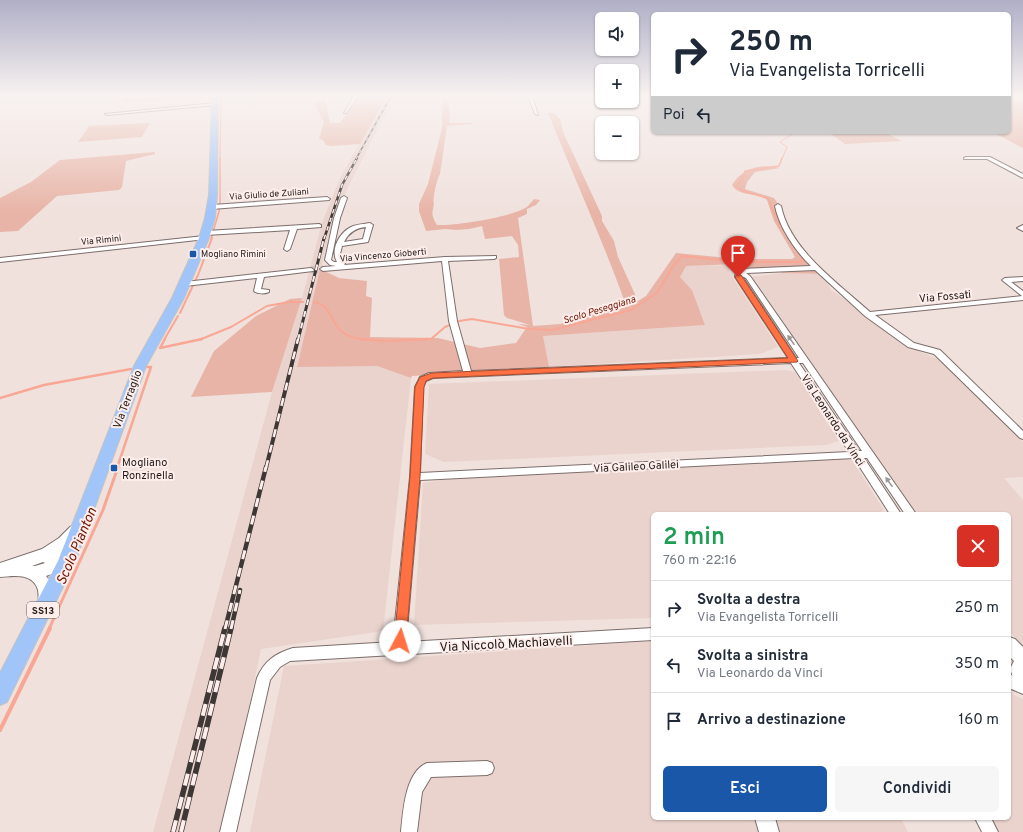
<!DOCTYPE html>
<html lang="it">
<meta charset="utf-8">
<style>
body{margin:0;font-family:Overpass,sans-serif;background:#f6f6f7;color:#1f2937;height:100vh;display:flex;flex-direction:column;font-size:15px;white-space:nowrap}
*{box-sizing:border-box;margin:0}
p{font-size:13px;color:#747a83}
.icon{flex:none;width:22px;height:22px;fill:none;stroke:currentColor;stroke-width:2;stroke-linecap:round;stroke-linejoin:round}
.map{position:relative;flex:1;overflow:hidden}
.drawer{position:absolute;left:651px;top:512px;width:360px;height:308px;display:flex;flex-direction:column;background:#fff;border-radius:6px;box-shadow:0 1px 3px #0004}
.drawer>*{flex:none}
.banner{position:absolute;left:651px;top:12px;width:360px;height:122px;border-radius:6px;box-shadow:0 1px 3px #0004;background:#fff;color:#1f2937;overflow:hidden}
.controls{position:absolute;left:595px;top:12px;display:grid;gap:8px}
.controls a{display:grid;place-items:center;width:44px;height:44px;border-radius:6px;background:#fff;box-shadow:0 1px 3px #0004;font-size:20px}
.pin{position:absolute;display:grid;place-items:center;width:34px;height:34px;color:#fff;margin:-41px -17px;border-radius:50% 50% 50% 0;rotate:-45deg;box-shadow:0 0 4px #0007}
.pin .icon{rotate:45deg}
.me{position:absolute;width:44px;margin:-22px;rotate:5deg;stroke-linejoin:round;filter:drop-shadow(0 0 3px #0008)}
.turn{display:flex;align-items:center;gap:14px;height:84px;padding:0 12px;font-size:18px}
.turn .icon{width:52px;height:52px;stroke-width:2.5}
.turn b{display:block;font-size:28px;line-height:34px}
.then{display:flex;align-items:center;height:38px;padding:0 12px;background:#0003;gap:8px;font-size:15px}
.round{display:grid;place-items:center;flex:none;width:42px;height:42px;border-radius:6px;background:#f6f6f7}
.headline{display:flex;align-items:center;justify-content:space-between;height:68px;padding:0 12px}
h1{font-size:24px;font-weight:600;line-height:30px;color:#1e9e55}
.primary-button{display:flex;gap:8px;margin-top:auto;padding:8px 12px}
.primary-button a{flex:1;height:46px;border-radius:6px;background:#1b57a9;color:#fff;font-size:16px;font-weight:600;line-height:46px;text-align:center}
.primary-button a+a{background:#f6f6f7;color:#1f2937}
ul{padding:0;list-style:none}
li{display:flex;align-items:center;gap:12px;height:56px;padding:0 12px;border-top:1px solid #e0e1e3}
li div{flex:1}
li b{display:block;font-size:15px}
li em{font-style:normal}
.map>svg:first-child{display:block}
.built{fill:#ead3cd}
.green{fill:#e8b4a7}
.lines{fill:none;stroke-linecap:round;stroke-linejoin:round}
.stream-far5{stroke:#f9a795;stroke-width:1}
.stream-far4{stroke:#f9a795;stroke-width:1.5}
.stream-far3{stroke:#f9a795;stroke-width:2}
.stream-far2{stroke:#f9a795;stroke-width:2.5}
.stream-far1{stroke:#f9a795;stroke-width:3}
.stream{stroke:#f9a795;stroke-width:4}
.street-tunnel{stroke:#c7bab6;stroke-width:7;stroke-dasharray:7 3.5;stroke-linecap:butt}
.street-casing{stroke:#7c6e6b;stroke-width:2}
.secondary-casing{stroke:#7c6e6b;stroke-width:2}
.primary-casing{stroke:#c5c4c3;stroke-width:2}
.street{fill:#fff;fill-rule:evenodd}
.secondary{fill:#fff;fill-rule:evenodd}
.primary{fill:#a1c5f8;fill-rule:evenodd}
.rail-far5-casing{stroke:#3d3735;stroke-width:1.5}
.rail-far4-casing{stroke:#3d3735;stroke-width:2.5}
.rail-far3-casing{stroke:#3d3735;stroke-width:3}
.rail-far2-casing{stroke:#3d3735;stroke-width:4}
.rail-far1-casing{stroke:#3d3735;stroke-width:4.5}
.rail-casing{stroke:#3d3735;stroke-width:5.5}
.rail-far5{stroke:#feeeeb;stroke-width:1;stroke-dasharray:3.5;stroke-linecap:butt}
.rail-far4{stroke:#feeeeb;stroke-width:1.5;stroke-dasharray:4.5;stroke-linecap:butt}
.rail-far3{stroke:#feeeeb;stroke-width:2;stroke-dasharray:6;stroke-linecap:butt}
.rail-far2{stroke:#feeeeb;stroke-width:2.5;stroke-dasharray:8;stroke-linecap:butt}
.rail-far1{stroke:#feeeeb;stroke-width:3;stroke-dasharray:9;stroke-linecap:butt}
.rail{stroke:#feeeeb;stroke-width:4;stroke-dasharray:12;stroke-linecap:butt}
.oneway{fill:#9b9998}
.route{fill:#ff7043;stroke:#a6492c}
.poi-dot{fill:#1b57a9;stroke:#feeeeb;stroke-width:1.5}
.labels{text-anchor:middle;stroke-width:4;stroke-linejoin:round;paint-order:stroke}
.far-street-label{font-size:9px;fill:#211c1a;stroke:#feeeeb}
.far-poi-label{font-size:9px;fill:#211c1a;stroke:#feeeeb;text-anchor:start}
.far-water-label{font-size:10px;font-style:italic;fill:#701200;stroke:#feeeeb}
.shield{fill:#feeeeb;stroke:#635b59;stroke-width:1}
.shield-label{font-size:10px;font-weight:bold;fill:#211c1a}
.street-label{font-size:11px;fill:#211c1a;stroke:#feeeeb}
.poi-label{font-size:11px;fill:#211c1a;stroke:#feeeeb;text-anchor:start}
.near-street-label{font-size:13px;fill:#211c1a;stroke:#feeeeb}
.near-water-label{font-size:14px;font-style:italic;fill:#701200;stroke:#feeeeb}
</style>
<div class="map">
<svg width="1023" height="832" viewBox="0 0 1023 832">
<rect width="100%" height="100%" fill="#f0e1dd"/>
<path class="built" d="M387,96H453L394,97L334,215L297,366H377L411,378L383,631L261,649L223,832H153L272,392L302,298L322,223L340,178Z
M733,265L729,266V272L778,347L760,354L549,367L543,336L705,325L692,290L680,277L685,266Z
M782,273L823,274L831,290L863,311L865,316L907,346L940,360L1023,442V477L1004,478L1023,500V646L1009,631V514H916L751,277Z
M785,370L795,372L839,441L826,445L444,462L425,454L429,384Z
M835,458L852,460L884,510L877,514H653V618L414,625L423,483L448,479Z
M653,641V818H901L908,832H250L284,666Z
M1009,656L1013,661L1014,695L1023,699V832H997L989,818H1009Z"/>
<path class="green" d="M126,96H209L210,97L122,103Z
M360,96H387L360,144L331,146L326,145L323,140L319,139L324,122L314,103L325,101L330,123H340Z
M443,96H447L449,102L448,103L450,114L449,123H472L473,124L447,126L440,174C437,179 432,199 434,204C432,214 431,215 437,225C453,226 515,217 528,206C530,204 532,201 534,199L540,200L536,205L527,209V214L518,218L533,326L560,324L626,305C604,244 577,184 552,123H553L547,113H554L560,119L564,134L602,216V221L614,241L618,257L638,301L646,296L676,253L739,259H792L795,257L774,221L767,200C757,192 739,197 732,185C742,168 762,163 780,168L755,172L747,182L745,189L774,198L781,208L789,233L823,274L782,273L777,267L750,268L739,264L686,266L680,277L692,290L705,325L543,336L549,367L412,376L411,378L377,366L297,367L320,269L339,278L367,281L366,296L372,298L370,337L438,338L480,348L516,343L527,327L518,324L530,325L507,318L504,315L499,259L519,257L518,245L512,236L485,239L482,226L469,229L456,230L446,229L426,231L419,211V204L428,184L442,128Z
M1009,97L1023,102V148L992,132H1009Z
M150,123L142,137L78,142L89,126Z
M828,132H884L902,141L845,144Z
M155,152V154L126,161L122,187L119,190L57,196L18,231L0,232V198L31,182L60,160Z
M302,298L272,392L191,397L214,351L256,316L290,299Z"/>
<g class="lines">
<path class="stream-far5" d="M210,96V104
M403,96H464
M220,159L221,96
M782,159L787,147L780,142L795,132"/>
<path class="stream-far4" d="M782,158L779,166L745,171L742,179L736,186L743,191L768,198L777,220L789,239
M211,239L220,208V158"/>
<path class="stream-far3" d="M314,302C331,305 330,321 341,331C349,338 359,339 369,340
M180,313L198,275L212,238
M164,340L178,316
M199,340L231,327L267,306L289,302H303
M418,340L431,339L445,327L459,321L472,319L529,329L552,330L631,310L657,293L673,266L682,256L741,262H801L803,260L789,238"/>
<path class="stream-far2" d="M165,339L160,348L202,339
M361,339L385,341L429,339
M0,398L44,385L131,369
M117,468L151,367H146"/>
<path class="stream-far1" d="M49,629L103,510L118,467"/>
<path class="stream" d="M0,730L50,628"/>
<path class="street-tunnel" d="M311,270L323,269"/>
<defs>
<path id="street" d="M354,96H358L346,113H344Z
M528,96H532L538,115L535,114Z
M216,103L215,105L107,115L105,114Z
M966,157H990L1023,174V178L987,159H964V158Z
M344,196L347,198L340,218L331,260L334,262H337C330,250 339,233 351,227C357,224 364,224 370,223L373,225L368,242L342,246L340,254L345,264L344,265L445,257L496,256V258L494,259L448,261L457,321L471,371L788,358L735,277L736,271L739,269L811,266C796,252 779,227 775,206L778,204L781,206C790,250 838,283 870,312L1022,296L1002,280L1005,278L1023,277V281L1011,282L1023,291V300L875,315L914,343L940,350L1023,431V439L1020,438L934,354L908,347L865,316L815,270L746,273L750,276L916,514H905L867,458H864L901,514H890L854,458L420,480L406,642L653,628V640L290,661L280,667L270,680L236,832H220L257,678C264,661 276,653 293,648L393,642L410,477L415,387L420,377L429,373L463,371L449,321L442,261L323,271L320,269L323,267L336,266L330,265L325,260L334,218L341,198ZM366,227L363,239L344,242C349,232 356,228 366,227ZM742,276L746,278L799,358H796ZM791,363L849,452L420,473L423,387L426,381L433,378ZM799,363H803L862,451H859Z
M327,197L330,199L329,200L212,209L209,207L212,205Z
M319,224L321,225V227L297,229L290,249L287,251L284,249L290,230L206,235L203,233L206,231Z
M1023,225V231L1017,228Z
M204,236L206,237V239L0,262V258Z
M311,268L314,270L313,271L264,277L261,289L269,290V292C265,294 257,294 254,291L257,278L185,286L182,284L185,282Z
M1009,674L1023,680V694L1009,688Z
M487,761L492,763L494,768L492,773L487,775L431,777L422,792L417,832H401C403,812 405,772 427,763Z
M975,818H991L998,832H982Z"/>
<path id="secondary" d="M75,525L80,527L82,531L73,543L60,554L71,557L74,562L71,567L46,576C53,584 58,597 53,608L47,610L41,608C38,602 39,596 38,590C33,572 13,576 0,577V563L42,549L59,538L70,527ZM43,562L45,563L35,566H32Z
M1009,637L1015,639L1023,647V691L1017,688L1010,669L1014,661L1009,656Z
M755,818H775L779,832H759Z"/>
<path id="primary" d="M212,96H218L217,195L215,218L209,238L184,298L146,366L75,562L7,702L0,705V673L58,561L134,366L172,298L199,238L205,218L209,195Z"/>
</defs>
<use href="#street" class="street-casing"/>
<use href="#secondary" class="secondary-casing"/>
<use href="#primary" class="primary-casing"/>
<use href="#street" class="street"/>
<use href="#secondary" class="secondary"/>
<use href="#primary" class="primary"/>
<defs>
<path id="rail-far5" d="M356,159L391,96"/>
<path id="rail-far4" d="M324,239L342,185L357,158"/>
<path id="rail-far3" d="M298,340L324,238"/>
<path id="rail-far2" d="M266,468L298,339"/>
<path id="rail-far1" d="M225,629L266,467
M231,629L240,590"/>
<path id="rail" d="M173,832L225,628
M181,832L231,628"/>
</defs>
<use href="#rail-far5" class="rail-far5-casing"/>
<use href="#rail-far4" class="rail-far4-casing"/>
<use href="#rail-far3" class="rail-far3-casing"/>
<use href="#rail-far2" class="rail-far2-casing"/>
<use href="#rail-far1" class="rail-far1-casing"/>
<use href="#rail" class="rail-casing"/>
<use href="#rail-far5" class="rail-far5"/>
<use href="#rail-far4" class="rail-far4"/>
<use href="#rail-far3" class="rail-far3"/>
<use href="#rail-far2" class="rail-far2"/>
<use href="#rail-far1" class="rail-far1"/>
<use href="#rail" class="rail"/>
</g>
<defs><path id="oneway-solid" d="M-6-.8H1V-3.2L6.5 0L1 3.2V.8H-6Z"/></defs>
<g class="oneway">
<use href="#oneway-solid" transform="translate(791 340) rotate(-125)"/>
<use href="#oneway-solid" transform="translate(889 482) rotate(-125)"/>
</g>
<linearGradient id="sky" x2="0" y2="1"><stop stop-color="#afafc7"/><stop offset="0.45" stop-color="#f8f2f0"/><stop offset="1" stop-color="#f8f2f0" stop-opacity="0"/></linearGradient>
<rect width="1023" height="212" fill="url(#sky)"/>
<path class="route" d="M736,275H741L798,361L797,362L433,378L426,381L424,387L420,477L406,641L404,645L400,647L395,645L394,641L410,477L415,387L420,377L432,373L788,358L735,277Z"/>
<g class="poi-dot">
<rect x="189" y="250" width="8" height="8" rx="2"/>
<rect x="110" y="464" width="8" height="8" rx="2"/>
</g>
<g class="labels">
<g class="far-street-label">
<text transform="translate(269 194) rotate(-4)" y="3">Via Giulio de Zuliani</text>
<text transform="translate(101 240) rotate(-6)" y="3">Via Rimini</text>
<text transform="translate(383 255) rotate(-5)" y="3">Via Vincenzo Gioberti</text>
</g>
<g class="far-poi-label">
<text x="201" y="257">Mogliano Rimini</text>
</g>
<g class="far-water-label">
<text transform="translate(599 309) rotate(-17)" y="4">Scolo Peseggiana</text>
</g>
<rect class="shield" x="27" y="602" width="32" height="16" rx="3"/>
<g class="shield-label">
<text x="43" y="614">SS13</text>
</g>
<g class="street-label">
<text transform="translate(945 296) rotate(-5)" y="4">Via Fossati</text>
<text transform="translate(127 399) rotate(-69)" y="4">Via Terraglio</text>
<text transform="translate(833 420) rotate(57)" y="4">Via Leonardo da Vinci</text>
<text transform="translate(636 466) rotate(-3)" y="4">Via Galileo Galilei</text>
</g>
<g class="poi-label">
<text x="122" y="466">Mogliano<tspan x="122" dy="13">Ronzinella</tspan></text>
</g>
<g class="near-street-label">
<text transform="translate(506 643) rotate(-3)" y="5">Via Niccolò Machiavelli</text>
</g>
<g class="near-water-label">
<text transform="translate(76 546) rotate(-67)" y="5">Scolo Pianton</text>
</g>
</g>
</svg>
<div class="controls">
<a><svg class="icon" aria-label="sound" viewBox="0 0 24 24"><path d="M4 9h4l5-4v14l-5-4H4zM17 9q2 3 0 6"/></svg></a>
<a>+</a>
<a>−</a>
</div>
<div class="pin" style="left:738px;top:277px;background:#d93025"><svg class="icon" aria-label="arrive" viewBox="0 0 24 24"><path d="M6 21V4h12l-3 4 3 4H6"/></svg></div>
<svg class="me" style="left:400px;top:641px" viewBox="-20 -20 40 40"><circle r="19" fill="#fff"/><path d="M0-13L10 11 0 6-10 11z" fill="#ff7043"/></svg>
<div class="banner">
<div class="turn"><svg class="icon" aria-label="right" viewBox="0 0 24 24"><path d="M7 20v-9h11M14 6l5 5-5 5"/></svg><div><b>250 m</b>Via Evangelista Torricelli</div></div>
<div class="then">Poi<svg class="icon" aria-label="left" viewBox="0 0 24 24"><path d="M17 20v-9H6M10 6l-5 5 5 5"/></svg></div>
</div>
<section class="drawer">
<div class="headline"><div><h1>2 min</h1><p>760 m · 22:16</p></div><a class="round" style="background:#d93025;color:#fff"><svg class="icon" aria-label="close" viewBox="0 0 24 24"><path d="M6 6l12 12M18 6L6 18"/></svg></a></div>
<ul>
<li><svg class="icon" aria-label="right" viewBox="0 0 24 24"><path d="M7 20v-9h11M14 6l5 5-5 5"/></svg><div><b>Svolta a destra</b><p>Via Evangelista Torricelli</p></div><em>250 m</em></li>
<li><svg class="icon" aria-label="left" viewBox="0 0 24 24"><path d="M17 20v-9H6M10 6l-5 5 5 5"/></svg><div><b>Svolta a sinistra</b><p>Via Leonardo da Vinci</p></div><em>350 m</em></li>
<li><svg class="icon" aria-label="arrive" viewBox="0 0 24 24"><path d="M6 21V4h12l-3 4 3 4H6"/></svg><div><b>Arrivo a destinazione</b></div><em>160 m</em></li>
</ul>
<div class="primary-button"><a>Esci</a><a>Condividi</a></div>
</section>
</div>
